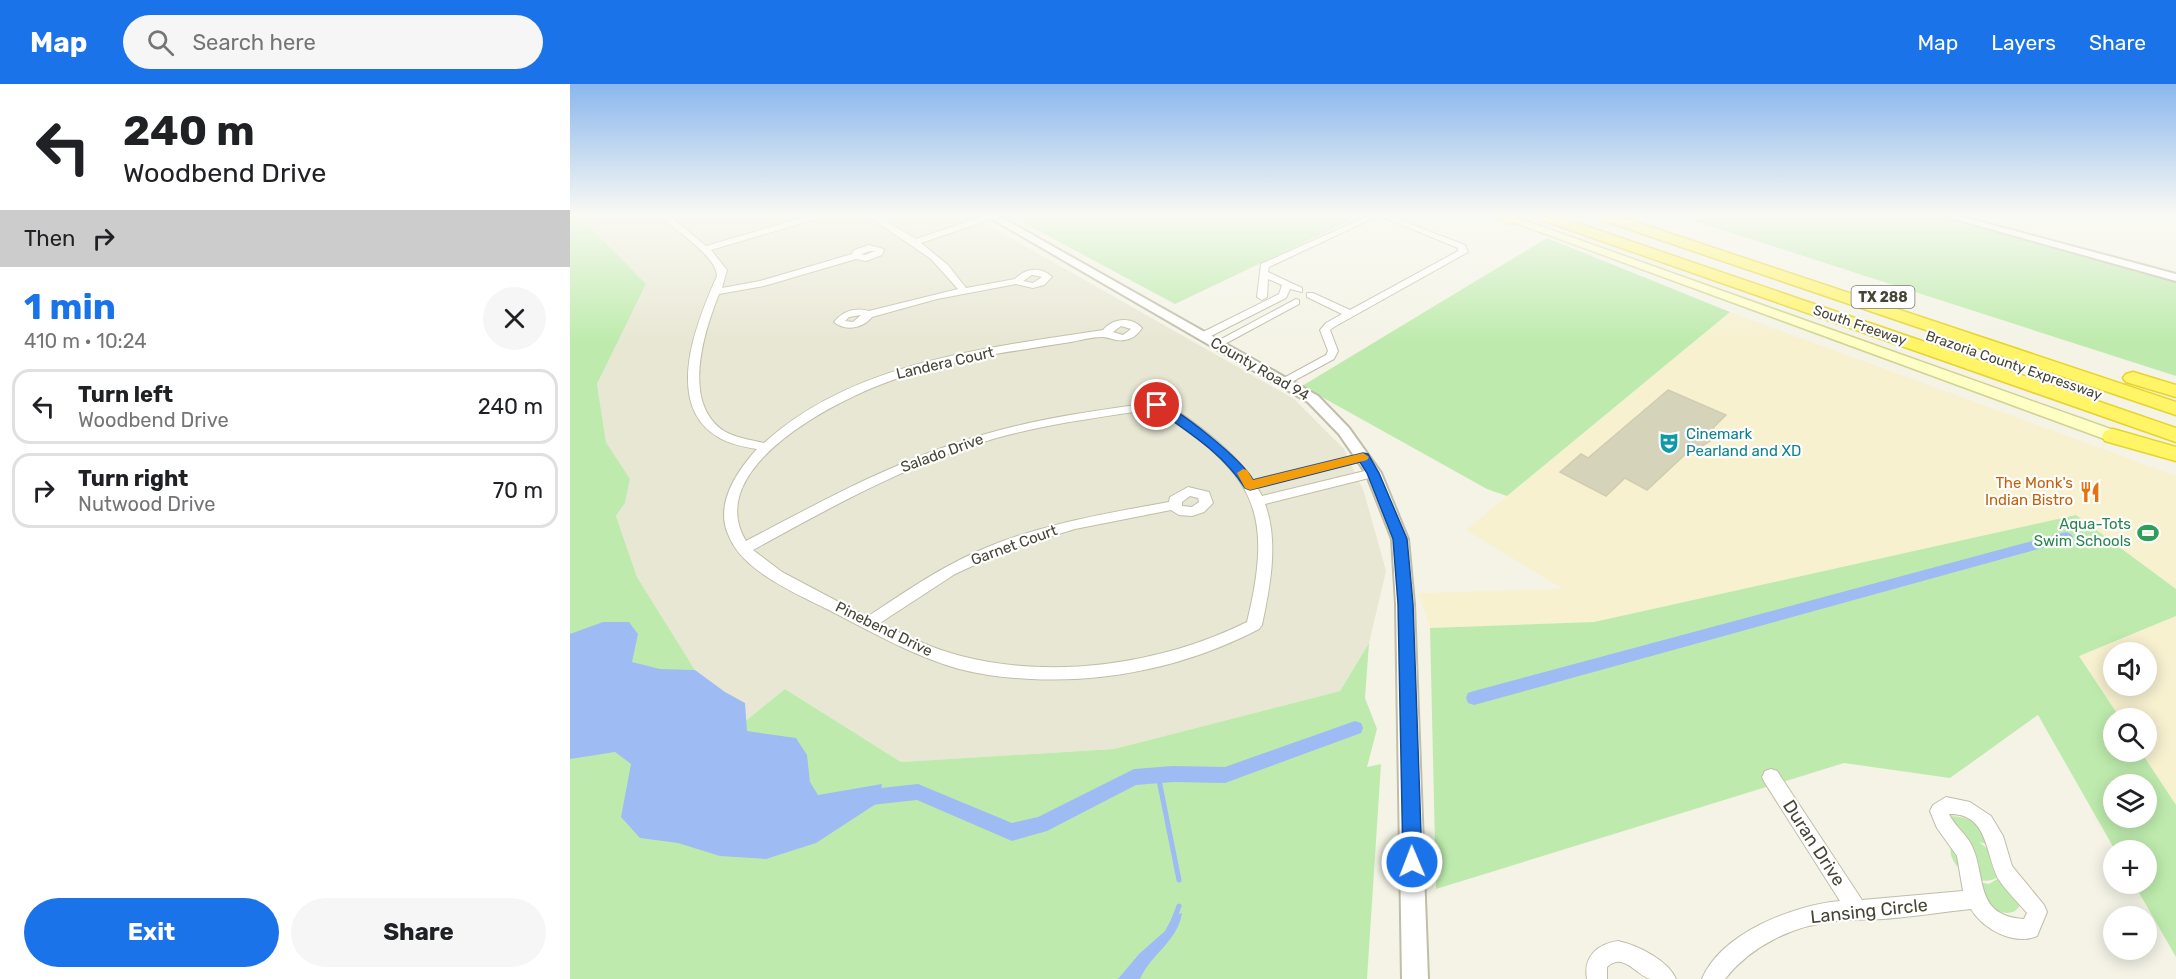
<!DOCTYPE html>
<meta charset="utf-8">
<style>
body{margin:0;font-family:Rubik,sans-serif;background:#f6f6f6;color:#202124;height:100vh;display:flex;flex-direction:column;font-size:22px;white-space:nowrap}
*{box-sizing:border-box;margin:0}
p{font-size:20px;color:#757577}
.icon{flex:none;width:33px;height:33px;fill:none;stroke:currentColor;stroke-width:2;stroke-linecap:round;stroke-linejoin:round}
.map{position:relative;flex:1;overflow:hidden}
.panel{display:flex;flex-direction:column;background:#fff;width:570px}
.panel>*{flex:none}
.banner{background:#fff;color:#202124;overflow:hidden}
.fabs{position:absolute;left:1533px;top:558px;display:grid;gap:12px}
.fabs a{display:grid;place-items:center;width:54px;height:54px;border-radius:50%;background:#fff;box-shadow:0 3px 15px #0003;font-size:30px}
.pin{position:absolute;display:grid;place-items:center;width:51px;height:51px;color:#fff;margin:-26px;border:3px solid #fff;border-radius:50%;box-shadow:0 2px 6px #0007}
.me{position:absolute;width:66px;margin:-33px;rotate:359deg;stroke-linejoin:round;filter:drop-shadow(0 0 4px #0008)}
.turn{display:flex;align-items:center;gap:21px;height:126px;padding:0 24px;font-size:27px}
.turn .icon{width:78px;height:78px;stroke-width:2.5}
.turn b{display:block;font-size:42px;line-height:51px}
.then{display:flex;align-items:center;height:57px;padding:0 24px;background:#0003;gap:12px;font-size:22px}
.round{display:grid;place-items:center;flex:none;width:63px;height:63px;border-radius:32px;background:#f6f6f6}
.headline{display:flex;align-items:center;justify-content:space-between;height:102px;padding:0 24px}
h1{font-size:36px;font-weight:700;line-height:45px;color:#1a73e8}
.action{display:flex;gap:12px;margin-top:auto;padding:12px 24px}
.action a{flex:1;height:69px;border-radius:36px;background:#1a73e8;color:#fff;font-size:24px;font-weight:700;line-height:69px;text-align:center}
.action a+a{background:#f6f6f6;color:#202124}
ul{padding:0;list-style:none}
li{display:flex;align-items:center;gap:18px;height:75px;margin:0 12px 9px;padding:0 12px;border:3px solid #e0e0e0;border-radius:18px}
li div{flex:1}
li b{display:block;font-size:22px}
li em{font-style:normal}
header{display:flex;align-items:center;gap:36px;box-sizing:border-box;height:84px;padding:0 30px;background:#1a73e8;color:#fff}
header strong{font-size:28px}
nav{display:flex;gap:33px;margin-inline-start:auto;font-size:21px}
.search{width:420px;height:54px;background:#f6f6f6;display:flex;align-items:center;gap:15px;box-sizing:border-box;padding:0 21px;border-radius:33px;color:#757577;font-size:22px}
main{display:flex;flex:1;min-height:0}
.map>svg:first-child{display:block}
.residential{fill:#e8e7d4}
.commercial{fill:#f7f1d0;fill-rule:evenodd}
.green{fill:#beebad;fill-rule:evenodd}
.water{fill:#9fbbf4}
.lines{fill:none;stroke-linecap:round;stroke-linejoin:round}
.stream{stroke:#9fbbf4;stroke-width:5}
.canal{fill:#9fbbf4;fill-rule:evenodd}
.building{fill:#d6d3bb;stroke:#d1cdae;stroke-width:1.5}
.minor-casing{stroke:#c0bea8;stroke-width:2}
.tertiary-casing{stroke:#c0bea8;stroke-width:4}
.secondary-casing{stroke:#d2d391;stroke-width:3}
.motorway-casing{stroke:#e6d32e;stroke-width:3}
.minor{fill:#fff;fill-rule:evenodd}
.tertiary{fill:#fff;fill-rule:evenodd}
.secondary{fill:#feffc5;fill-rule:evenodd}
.motorway{fill:#fff566;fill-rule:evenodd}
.route{fill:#1a73e8;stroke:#114b97;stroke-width:1.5}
.slow{fill:#f59e0b}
.labels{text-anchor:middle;stroke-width:4.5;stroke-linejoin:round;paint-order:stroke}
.shield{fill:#fff;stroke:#7e7d72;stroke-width:1.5}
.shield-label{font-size:14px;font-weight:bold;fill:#474535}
.far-street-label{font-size:14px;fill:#474535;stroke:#fff}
.street-label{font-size:15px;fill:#474535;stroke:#fff}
.culture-label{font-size:15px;fill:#0d838f;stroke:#fff;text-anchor:start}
.food-label{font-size:15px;fill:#c56008;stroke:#fff;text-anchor:end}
.leisure-label{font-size:15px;fill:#27864d;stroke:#fff;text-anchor:end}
.near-street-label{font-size:18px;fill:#474535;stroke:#fff}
</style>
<header>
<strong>Map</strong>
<div class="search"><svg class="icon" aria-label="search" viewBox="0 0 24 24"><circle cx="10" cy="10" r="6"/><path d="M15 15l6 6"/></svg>Search here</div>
<nav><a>Map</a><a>Layers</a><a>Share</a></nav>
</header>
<main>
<section class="panel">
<div class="banner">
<div class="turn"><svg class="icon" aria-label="left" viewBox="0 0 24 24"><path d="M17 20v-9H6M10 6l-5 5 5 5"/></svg><div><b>240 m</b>Woodbend Drive</div></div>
<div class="then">Then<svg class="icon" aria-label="right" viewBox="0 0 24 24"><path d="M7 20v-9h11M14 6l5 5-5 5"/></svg></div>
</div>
<div class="headline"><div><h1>1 min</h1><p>410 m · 10:24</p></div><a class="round"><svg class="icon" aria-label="close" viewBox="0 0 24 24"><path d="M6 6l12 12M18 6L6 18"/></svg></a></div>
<ul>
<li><svg class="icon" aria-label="left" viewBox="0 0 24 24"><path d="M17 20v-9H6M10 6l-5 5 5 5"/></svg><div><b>Turn left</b><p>Woodbend Drive</p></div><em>240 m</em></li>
<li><svg class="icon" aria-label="right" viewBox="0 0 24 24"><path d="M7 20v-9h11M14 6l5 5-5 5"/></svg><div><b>Turn right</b><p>Nutwood Drive</p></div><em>70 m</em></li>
</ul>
<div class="action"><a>Exit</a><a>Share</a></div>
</section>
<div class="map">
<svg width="1606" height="895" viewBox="0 0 1606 895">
<rect width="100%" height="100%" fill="#f4f3e6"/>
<path class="residential" d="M9,132H402L724,315L774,365L794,408L816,487L799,559L770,607L544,665L331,678L215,605L163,647L67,493L46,432L55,419L60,395L36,358L27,300L76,200Z"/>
<path class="commercial" d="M1160,228L1606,392V505L1506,431L1024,538L860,544L849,509L993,505L896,446Z
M1606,532V721L1571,668H1576V634H1550L1509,571ZM1544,568H1576V602H1544Z"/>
<path class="green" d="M0,132H9L76,200L27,300L36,358L60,395L55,419L46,432L67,493L163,647L215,605L331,678L544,665L770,607L799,559L795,614L807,645L797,683L811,680L797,895H0Z
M441,132H790L605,220Z
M1109,132H1367L1606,198V292Z
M977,154L1160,228L937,412L917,405L732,302Z
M1506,431L1606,505V532L1509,572L1550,634H1544V668H1571L1606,721V873L1564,800H1576V766H1545L1468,631L1380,694L1274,679L866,805L860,544L1024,538ZM1544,700H1576V734H1544Z
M1383,732C1403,734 1411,741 1416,760L1409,758L1422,768L1428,793C1412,804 1386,789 1381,771C1380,766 1381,762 1382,757L1375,756L1371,749L1377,734Z
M1432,792L1451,819C1445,834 1430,829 1418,823L1409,798L1419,800Z"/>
<path class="water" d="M33,538H59L68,550L62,578L90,585L125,586L155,608L175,619L177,647L226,654L237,671L240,698L248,711L312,700L309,718L246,759L196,775L150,772L108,759L70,754L51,733L61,680L45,668L0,675V550Z
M612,829C608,857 581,870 570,895H548L569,870L595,847L603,832Z"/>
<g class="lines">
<path class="stream" d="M588,691L609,796
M604,835L609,822"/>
<path class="canal" d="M1496,448L1501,450L1503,453L1501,456L904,621L898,619L896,614L898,609L904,607Z
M785,637L791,639L793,644L791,649L655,699L603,698L566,701L477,747L442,757L347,716L292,722L286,720L283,714L286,708L292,706L348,700L442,739L468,733L564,685L603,682L655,683Z"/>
</g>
<path class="building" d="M1098,306L1156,331L1144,343L1140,357L1132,362L1121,365L1077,406L1055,394L1036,412L990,388L1011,370L1018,374Z"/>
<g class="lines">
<defs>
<path id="minor" d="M91,132H100L136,162L238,132H250L249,134L141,166L157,186L152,204L190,197L282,170L284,166L299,161L314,165L312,171L296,177L286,175L194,202L149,210C134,248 111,319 154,347C166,354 181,356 194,359C284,277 418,264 533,246C543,234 561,232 572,244C567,251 563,255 554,256C546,258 540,253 532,253C522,253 511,256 501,258C475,262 450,266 425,270C390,277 356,284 323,296C270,314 131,383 176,457C252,417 328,375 412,351C469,334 529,326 587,318C613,325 668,372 683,396L793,369L799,373L797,376L687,403L692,412L803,385L809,389L807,392L695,420C709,458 700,503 692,541L689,545C620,581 540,599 461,595C437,594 412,591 389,585C344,572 303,549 261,527C237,515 212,504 190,488C176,478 164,466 158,450C145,420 167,387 187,365C174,363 159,360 148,353C92,320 128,235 147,192C147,172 104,146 91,132ZM300,167H305L295,171L291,170ZM551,242L561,245L553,251L543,248ZM585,325C680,387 706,421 677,538C592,580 484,596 391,572C363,565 336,552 310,539L385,490L437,466L505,445L601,426L609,431L622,432L634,428L643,419L639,408L618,403L600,413L599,418C533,430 465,441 404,469C366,486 332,510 297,533L212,488L183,466C261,423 338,380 423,355C476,340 531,333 585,325ZM620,412L628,414L629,418L622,423L612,422V418Z
M298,132H307L346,155L414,132H425L424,134L351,159L378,181L396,204L445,195C455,184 471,182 482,193L474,201L463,204L446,200L367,215L302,233C293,244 276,248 264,238C273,227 285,223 299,227L388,205L361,175ZM462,191L472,193L463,199L453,197ZM291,231L283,238L275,237L279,233Z
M798,132H808L699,183L698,188L732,204V208L720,205L716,214L637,254H629V250L709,210L712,201L698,195L697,213L692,216L687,213L691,180Z
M810,132H820L895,161L898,168L764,243L760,246L768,267L764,275L718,300H710V296L756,271L758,267L750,246L756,239L772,230L737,213V209H743L780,226L888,167V164Z
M726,215L729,216V220L651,262H643L642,260Z
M1201,685L1207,687L1292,816L1393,807L1387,772L1367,744L1360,727L1363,721L1376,713L1400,718L1421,732L1433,752L1442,782L1474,821L1477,828L1467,852C1444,862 1413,845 1401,825C1371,828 1342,833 1313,835C1298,836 1282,835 1267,837C1224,841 1182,861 1155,895H1132C1151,849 1224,821 1270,817L1195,699L1192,693L1195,687ZM1379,730C1419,729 1415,771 1429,796C1437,808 1448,818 1457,829L1454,835C1403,832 1417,791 1401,760C1395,749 1384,741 1379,730Z
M1048,857C1067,861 1098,876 1106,895C1098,895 1089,895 1081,895C1066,892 1054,867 1037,883V895H1017C1013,873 1027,860 1048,857Z"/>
<path id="tertiary" d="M417,132H429L748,312L779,344L811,389L838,455L844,520L858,895H832L826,520L822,455L796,389L769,350L738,318Z
M1374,132H1389L1606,190V197Z"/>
<path id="secondary" d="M927,132H942L1563,353L1565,357L1563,361H1551Z"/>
<path id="motorway" d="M927,132H947L950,135L942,140L929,135Z
M967,132H987L1606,344V358L969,135Z
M1027,132H1048L1606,318V331L1029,135Z
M1563,288L1606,301V313L1556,298L1553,294L1556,290Z
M1543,345L1606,363V377L1535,357L1532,352L1535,347Z"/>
</defs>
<use href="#minor" class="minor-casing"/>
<use href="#tertiary" class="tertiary-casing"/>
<use href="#secondary" class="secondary-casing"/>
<use href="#motorway" class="motorway-casing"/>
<use href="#minor" class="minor"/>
<use href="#tertiary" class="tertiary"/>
<use href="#secondary" class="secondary"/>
<use href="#motorway" class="motorway"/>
</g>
<linearGradient id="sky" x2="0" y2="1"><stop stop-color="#8bb7ed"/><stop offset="0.51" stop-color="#fafaf4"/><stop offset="1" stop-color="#fafaf4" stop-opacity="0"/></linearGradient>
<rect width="1606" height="257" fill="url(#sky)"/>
<path class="route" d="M587,318C609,324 672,376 683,396L793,369L798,370L809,389L837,455L843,520L852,778L849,784L842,787L836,784L833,778L828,520L823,455L797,389L790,378L680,406L675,404C653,369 617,347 583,323V319Z"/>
<path class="slow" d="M793,369L799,373L797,376L680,406L675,404L667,389L673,385L677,386L683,396Z"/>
<defs>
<symbol id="theatre-bare" viewBox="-9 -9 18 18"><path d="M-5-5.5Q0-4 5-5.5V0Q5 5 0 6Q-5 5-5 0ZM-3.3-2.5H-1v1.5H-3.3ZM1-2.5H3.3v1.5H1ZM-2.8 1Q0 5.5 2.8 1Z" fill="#0f9aa8" stroke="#fff" stroke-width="2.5" paint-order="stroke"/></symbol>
<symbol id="restaurant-bare" viewBox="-9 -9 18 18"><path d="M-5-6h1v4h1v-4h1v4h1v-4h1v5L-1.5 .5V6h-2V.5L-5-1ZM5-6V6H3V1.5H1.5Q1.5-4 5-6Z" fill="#e8710a" stroke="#fff" stroke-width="2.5" paint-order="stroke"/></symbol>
<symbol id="stadium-bare" viewBox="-9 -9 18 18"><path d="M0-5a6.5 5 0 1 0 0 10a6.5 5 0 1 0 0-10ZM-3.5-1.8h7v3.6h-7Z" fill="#2e9e5b" stroke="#fff" stroke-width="2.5" paint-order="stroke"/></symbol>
</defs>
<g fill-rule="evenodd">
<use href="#theatre-bare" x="1084" y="344" width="30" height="30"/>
<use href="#restaurant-bare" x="1505" y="393" width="30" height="30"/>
<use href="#stadium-bare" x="1563" y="434" width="30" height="30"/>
</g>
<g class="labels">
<rect class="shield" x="1281.5" y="202" width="63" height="22" rx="4.5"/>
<g class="shield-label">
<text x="1313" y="218">TX 288</text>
</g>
<g class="far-street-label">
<text transform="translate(1290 241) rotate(19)" y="5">South Freeway</text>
<text transform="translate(1444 281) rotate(19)" y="5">Brazoria County Expressway</text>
</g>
<g class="street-label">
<text transform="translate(375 279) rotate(-13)" y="5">Landera Court</text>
<text transform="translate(690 285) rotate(30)" y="5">County Road 94</text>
<text transform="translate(372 369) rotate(-20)" y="5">Salado Drive</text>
<text transform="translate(444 461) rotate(-20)" y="5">Garnet Court</text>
<text transform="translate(314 545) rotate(26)" y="5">Pinebend Drive</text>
</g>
<g class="culture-label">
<text x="1116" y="355">Cinemark<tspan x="1116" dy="17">Pearland and XD</tspan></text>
</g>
<g class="food-label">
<text x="1503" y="404">The Monk's<tspan x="1503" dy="17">Indian Bistro</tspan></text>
</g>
<g class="leisure-label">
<text x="1561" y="445">Aqua-Tots<tspan x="1561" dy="17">Swim Schools</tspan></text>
</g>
<g class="near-street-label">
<text transform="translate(1244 759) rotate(57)" y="6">Duran Drive</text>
<text transform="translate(1299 827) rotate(-6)" y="6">Lansing Circle</text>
</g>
</g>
</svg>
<div class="fabs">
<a><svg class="icon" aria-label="sound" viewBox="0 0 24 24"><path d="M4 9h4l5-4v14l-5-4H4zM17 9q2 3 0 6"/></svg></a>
<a><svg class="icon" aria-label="search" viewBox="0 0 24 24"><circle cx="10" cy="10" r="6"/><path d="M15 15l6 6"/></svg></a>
<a><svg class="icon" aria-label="layers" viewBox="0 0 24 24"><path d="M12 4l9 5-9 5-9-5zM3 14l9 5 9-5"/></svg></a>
<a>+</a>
<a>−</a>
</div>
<div class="pin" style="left:587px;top:321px;background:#d93025"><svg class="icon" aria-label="arrive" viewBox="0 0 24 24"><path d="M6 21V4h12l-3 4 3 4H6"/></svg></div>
<svg class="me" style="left:842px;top:778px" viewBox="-20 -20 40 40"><circle r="17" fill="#1a73e8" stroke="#fff" stroke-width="3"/><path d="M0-11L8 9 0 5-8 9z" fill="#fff"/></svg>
</div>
</main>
